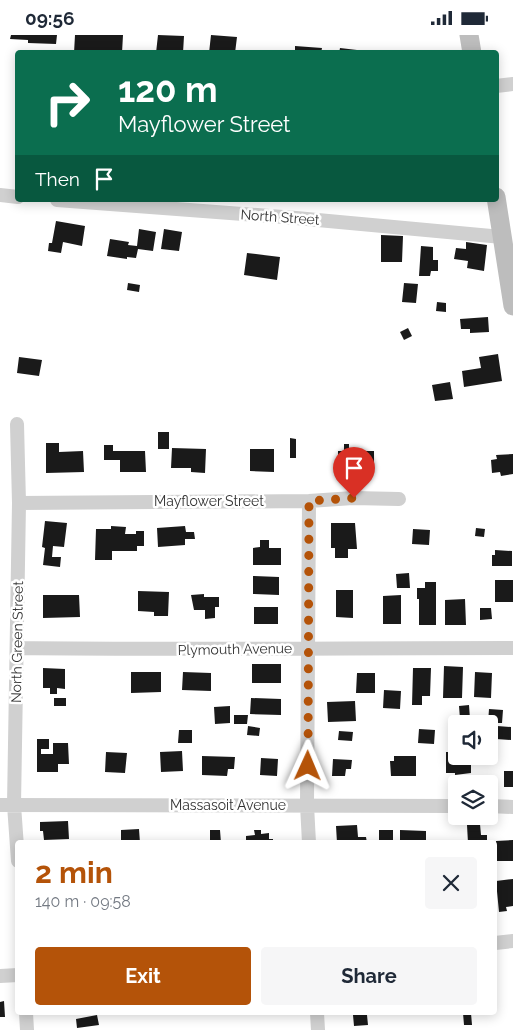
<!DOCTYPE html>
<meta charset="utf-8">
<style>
body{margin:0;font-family:Raleway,sans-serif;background:#f6f6f7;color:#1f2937;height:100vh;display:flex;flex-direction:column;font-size:19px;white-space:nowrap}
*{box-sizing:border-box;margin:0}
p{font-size:16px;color:#747a83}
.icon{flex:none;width:28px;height:28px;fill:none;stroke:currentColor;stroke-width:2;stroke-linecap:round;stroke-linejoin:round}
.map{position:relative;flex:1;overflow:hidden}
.panel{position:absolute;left:15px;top:805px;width:482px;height:175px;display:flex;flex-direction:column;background:#fff;border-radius:5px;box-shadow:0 2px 12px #0003}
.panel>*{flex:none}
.top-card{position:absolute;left:15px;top:15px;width:484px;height:152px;border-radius:5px;box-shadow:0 2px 12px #0003;background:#0b6e4f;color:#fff;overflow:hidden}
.fabs{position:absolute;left:448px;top:680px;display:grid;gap:10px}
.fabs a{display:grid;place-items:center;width:50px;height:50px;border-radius:5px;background:#fff;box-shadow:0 2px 12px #0003;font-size:25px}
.pin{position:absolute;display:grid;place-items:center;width:42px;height:42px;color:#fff;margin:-51px -21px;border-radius:50% 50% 50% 0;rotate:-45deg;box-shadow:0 0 5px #0007}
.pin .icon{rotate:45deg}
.me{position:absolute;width:55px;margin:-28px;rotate:1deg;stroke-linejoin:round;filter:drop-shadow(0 0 4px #0008)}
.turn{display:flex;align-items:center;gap:18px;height:105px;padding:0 20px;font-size:22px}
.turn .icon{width:65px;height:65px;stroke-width:2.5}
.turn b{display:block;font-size:35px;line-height:42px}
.then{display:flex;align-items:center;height:48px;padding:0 20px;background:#0003;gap:10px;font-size:19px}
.round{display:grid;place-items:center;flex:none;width:52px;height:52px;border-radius:5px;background:#f6f6f7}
.head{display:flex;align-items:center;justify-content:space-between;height:85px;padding:0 20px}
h1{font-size:30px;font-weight:700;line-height:38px;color:#b45309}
.action{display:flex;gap:10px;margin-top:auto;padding:10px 20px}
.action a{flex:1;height:58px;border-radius:5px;background:#b45309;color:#fff;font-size:20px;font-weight:700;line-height:58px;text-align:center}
.action a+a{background:#f6f6f7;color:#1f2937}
.status{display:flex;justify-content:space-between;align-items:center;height:35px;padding:0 25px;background:#fff;direction:ltr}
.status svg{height:14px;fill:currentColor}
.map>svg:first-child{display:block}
.building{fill:#1a1a1a}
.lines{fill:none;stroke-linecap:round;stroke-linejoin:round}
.minor{stroke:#d0d0d0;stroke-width:14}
.secondary{stroke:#bdbdbd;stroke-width:19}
.route{stroke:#b45309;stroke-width:9;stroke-dasharray:0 16.2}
.labels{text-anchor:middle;stroke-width:5;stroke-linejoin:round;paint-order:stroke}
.street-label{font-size:14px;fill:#333;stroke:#fff}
</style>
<div class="status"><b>09:56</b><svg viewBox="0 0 49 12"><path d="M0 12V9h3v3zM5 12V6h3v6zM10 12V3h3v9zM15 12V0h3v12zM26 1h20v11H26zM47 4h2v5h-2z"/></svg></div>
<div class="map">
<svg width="513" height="995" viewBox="0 0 513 995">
<rect width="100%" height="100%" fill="#fff"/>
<path class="building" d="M11,0H57L56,9L28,8V5L10,4Z
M75,0H123L122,18H74Z
M158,0L184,1L183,18H156Z
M211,0L237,2L235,18H209Z
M295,11L322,13L321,18H295Z
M340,13L357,15V18H339Z
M56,186L85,191L82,211L63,207L61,218L48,216L49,208H52Z
M139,194L156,197L153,216L138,214L136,223L127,222V224L107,221L110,204L129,207L128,210L137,211Z
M164,194L182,197L179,216L161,214Z
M381,200L403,201L402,227H381Z
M466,207L487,210L484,236L467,233L468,226L454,224L456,213L466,214Z
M421,211L433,212V225H438V236H431L430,241H419Z
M247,218L280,222L277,245L244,240Z
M128,248L140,250L139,257L127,255Z
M404,248L418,249L416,268L402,267Z
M437,267L446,268V277L436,276Z
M488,282L489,297L470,298V294H461L460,284Z
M408,293L412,301L404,305L400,297Z
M498,319L502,346L464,352L462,336L481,333L479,322Z
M19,322L42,325L39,341L17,338Z
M450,347L453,364L435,366L432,350Z
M158,397H169V414H158Z
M290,403L296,404V423H290Z
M46,408H59V417L83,416L84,437L46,438Z
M344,409H349V416H374V428H365V437H338V416H344Z
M104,410H113V416H145L146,437H120V425H104Z
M172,413L206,414L205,438L191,437V433H171Z
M250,414H274V437L250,436Z
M513,419V439L501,441L500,437L492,438L491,425L497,424L496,420Z
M45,486L67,488L64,512L53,511L52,522H61L60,532L43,530L45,513L42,512Z
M331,488H355L357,514H348V523H335V513H331Z
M111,491L126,492L125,499H136V496H144V511H137V516H112V525H95L96,494H111Z
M185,491L186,497H194L195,504H185V510L158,512L157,493Z
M476,493L485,494L484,502L475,501Z
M413,494L430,495L429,510L412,509Z
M260,505H269V513H281V530H253V513L260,512Z
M495,515L512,516V531H492V520H495Z
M409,538L410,553H397L396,539Z
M253,541L279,542V560L253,559Z
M495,545H513V567H495Z
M425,547H436V590H419V564H417V553H425Z
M336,555H353V583L336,582Z
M138,556L169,557L168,581H154V577L138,576Z
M204,559V562H219V572H215V583L205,584V575H194L191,560Z
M43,560H79L80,582L43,583Z
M401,560V589H383V561Z
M465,564L466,590H445V565Z
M254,572H278V589H254Z
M480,573H491L492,584L480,585Z
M252,629H281V648H252Z
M444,631L463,632L462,663H443Z
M43,633L65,634V654L57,653V659H50V653H43Z
M413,633H431L430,661H422V670H412Z
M131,637H161V657L131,658Z
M183,637L211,638V656L182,655Z
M475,637L492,638L491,663L474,662Z
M357,638H375V658H356Z
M384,655L401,656L400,674L383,673Z
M54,663H66V671H54Z
M251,663L281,664V680L250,679Z
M355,666L356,686L328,687L327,667Z
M469,670L470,684H460L459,671Z
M230,671V688L215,689L214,672Z
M489,674L503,675L502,688H488Z
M234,680H248L247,689H234Z
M248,691L260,693L259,701L247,700Z
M497,691L511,692V705L496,704Z
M419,694L435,695L434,709L418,708Z
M179,695H192V708H178Z
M489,695H493V712H489Z
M339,696L353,697L352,706L338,705Z
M37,704H49V714H41V719H53V708H68L69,729H58V737H37Z
M182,716L183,736L161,737L160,717Z
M106,717L127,718L125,738L105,737Z
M446,717H456V721H471V738L455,740V738H446Z
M202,721L235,722L234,734H228L227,741L202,740Z
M394,721H416V741H391L390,726H394Z
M261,723L278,724L277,741L260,740Z
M333,724L352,725L351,734H346L345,741H332Z
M504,736H513V752H504Z
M68,786L69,804L44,805L43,796H40V787Z
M480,789L481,800H487V808H468L467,790Z
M357,790L358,802H366L367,808H337L336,791Z
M139,794L140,808H121V795Z
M210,795H220L221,808H210Z
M254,795H261V799L269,798V804H273V808H246V801L255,800Z
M379,795H393V808H379Z
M400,795L426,796V808H400Z
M513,805V826H497L496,806Z
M513,844V871L506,872L507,876L499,877L496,846Z
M4,966L5,982H0V967Z
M463,978H471L472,990H464Z
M97,980L99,990L77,993L76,984Z
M353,980H367L368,990L354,991Z"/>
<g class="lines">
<path class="minor" d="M496,51L513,49
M0,160L18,162
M57,165L296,183L502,202
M17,389L19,468L14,770L18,826
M19,468L309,466L353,463L399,464
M17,613C182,615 347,613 513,613
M0,770L456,771
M489,771L513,772
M309,808L307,770L309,466
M495,908L513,906
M0,941L18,940
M26,978L27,995
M317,978L318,995"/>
<path class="secondary" d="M469,0L472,18
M496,162L513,271"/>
</g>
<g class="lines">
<path class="route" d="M308,731L309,466L354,463"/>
</g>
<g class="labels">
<g class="street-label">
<text transform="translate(280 182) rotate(4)" y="5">North Street</text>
<text x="209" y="471">Mayflower Street</text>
<text transform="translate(17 607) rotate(-89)" y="5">North Green Street</text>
<text transform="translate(235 614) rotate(-1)" y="5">Plymouth Avenue</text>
<text x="228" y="775">Massasoit Avenue</text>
</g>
</g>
</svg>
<div class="fabs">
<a><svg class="icon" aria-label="sound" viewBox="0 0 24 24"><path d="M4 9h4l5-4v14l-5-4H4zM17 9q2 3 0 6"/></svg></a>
<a><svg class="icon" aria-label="layers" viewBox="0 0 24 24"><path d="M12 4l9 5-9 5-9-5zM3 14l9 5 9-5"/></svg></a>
</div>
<div class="pin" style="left:354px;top:463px;background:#d93025"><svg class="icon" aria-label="arrive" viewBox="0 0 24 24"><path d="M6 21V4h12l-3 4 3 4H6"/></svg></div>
<svg class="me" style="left:308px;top:731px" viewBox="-20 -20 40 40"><path d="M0-17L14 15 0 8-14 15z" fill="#b45309" stroke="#fff" stroke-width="4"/></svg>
<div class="top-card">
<div class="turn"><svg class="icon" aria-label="right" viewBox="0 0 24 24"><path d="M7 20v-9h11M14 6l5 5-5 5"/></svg><div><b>120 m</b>Mayflower Street</div></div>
<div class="then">Then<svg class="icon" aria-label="arrive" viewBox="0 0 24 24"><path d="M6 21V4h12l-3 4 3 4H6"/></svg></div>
</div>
<section class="panel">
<div class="head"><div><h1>2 min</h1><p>140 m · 09:58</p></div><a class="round"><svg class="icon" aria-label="close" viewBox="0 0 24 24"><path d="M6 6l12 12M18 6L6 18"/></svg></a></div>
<div class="action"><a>Exit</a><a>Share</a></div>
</section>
</div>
